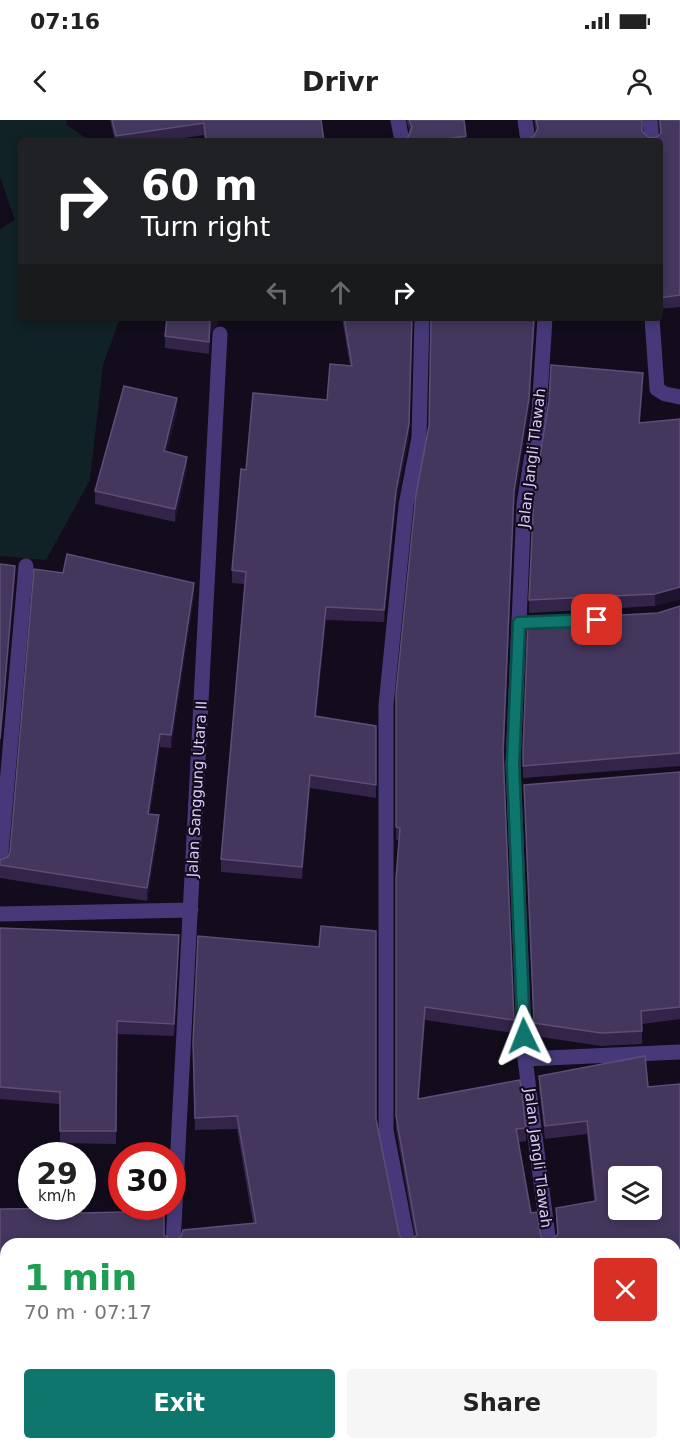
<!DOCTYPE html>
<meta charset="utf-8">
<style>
body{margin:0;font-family:"DejaVu Sans",sans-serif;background:#f6f6f6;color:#222;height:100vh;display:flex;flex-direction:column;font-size:22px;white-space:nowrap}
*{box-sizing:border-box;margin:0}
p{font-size:20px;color:#767676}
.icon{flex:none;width:33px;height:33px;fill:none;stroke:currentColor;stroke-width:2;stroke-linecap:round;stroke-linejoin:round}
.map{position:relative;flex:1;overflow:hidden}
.side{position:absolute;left:0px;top:1118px;width:681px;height:212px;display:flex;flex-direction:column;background:#fff;border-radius:18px 18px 0 0;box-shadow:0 3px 9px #0003}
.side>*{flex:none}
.guide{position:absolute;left:18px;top:18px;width:645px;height:183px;border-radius:6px;box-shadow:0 3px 9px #0003;background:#202124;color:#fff;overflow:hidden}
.controls{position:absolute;left:608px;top:1046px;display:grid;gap:12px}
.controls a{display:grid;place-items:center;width:54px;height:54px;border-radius:6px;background:#fff;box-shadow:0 3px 9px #0003;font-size:30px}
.speed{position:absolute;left:18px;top:1022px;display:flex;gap:12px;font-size:30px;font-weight:700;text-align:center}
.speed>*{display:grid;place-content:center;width:78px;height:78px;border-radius:50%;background:#fff;box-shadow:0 3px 9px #0003;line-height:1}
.speed small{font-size:15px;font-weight:400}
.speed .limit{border:9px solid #d22;background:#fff;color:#111}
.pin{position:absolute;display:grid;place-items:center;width:51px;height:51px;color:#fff;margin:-26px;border-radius:12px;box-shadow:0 3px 9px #0006}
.me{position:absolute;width:66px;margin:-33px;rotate:358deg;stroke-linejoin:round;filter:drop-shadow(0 0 4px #0008)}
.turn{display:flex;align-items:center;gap:21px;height:126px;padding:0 24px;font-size:27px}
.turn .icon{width:78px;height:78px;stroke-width:2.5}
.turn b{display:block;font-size:42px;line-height:51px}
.lanes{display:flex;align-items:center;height:57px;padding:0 24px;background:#0003;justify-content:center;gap:30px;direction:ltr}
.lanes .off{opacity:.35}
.round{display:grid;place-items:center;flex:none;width:63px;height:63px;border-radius:6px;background:#f6f6f6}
.head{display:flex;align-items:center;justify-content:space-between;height:102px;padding:0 24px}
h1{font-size:36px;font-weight:700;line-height:45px;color:#1e9e55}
.cta{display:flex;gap:12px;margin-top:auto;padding:12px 24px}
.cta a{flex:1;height:69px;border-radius:6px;background:#0f766e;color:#fff;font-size:24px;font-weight:700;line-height:69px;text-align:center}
.cta a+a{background:#f6f6f6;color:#222}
.status{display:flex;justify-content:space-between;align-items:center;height:42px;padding:0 30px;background:#fff;direction:ltr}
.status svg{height:16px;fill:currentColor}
header{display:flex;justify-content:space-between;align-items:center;height:78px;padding:0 24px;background:#fff;font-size:27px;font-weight:700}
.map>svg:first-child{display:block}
.green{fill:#102226}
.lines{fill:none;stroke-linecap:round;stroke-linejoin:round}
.minor{stroke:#473979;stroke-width:15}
.wall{fill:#332549}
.shaded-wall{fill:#1e142f}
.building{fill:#44375d;stroke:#5c4e76;stroke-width:1.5;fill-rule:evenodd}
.route-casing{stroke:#0a4d48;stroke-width:15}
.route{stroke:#0f766e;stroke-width:10}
.labels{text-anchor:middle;stroke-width:4.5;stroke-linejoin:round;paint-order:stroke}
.street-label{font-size:15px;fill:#d9cafc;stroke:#120c1c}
</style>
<div class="status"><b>07:16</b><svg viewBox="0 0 49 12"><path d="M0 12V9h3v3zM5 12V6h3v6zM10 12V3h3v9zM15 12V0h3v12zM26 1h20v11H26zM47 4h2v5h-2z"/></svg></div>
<header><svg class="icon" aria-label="back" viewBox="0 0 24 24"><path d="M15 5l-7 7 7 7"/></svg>Drivr<svg class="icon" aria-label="person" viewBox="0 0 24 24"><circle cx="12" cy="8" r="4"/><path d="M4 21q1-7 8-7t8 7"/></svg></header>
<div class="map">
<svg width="680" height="1328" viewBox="0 0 680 1328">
<rect width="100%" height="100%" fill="#120c1c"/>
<path class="green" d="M0,0H66L67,5L90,21H21V198H120L103,245L90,360L46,440L0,436V109L15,100L0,57Z"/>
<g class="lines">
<path class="minor" d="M398,0L402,21
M525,0L528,21
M650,0L652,21
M545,198L539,292L524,384L513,644L525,939L549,1124
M652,198L657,269L665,274L680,277
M0,744L26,446
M0,794L191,790
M525,939L680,932
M173,1124L220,214
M408,1124L386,1010V585L406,385L419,318L422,198
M0,1222H6
M675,1295L680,1294
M221,1323L223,1328"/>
</g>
<path class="wall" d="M110,0H321L324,21H205L204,15L164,21H115Z
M406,0H464L466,21H408V17L410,12Z
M534,0H642V11L649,18L657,17L660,14L658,0H680V187L660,189V21L534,16L536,12Z
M167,198H218L217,205L210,213L209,234L165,228V216Z
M342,198H412L409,317L396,384L384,502L326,500L316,597L376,606V678L310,668L302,759L221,752V739L245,464L232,463V450L246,350L327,280L350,246Z
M535,198L529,291L514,384L504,637L514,913L425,900L419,979L526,1008V1021L519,1022L531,1093L541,1117L550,1121L557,1115L556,1088L594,1081L587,1014L545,1019L539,969V956L648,967L680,964V1263L675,1264V1124H6V1200H0V1089L81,1093L164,1115L173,1121L253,1103L237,1009L195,1010L193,935L376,999L399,1114L401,1118L409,1121L415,1117L396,1009V759L399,720H396V573Z
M643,265L640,303L680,299L655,486L529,493V480Z
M177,291L167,332L187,349L175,402L95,384V371Z
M194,476L171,628L160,627L150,694L159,708L147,781L0,758V740L8,737Z
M680,486V646L523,658V631L658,493Z
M680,652V899L642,904V924L601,926L534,916L524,665Z
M0,808L179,827L174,916L117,914L116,1024L60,1023V984L0,979Z
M0,1247H6V1323H191L192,1328H80L0,1324Z"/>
<path class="shaded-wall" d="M213,198H218L217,205L210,213L209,234L210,201Z
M412,198L409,317L396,384L384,502V490Z
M534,198L529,291L514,384L503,644L514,371Z
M643,253V265L639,316V303Z
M177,278V291L164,344V331Z
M187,337V349L175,402V389Z
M15,446V459L0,632V619Z
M194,463V476L171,628V615Z
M680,467V480L655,486V474Z
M326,487V500L315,609V596Z
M160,614V627L148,707V694Z
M310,655V668L302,759V747Z
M159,695V708L147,781V768Z
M179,815V827L174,916V904Z
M425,887V900L418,992V979Z"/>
<path class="building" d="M112,0H321L324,21H206L204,3L116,16Z
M409,0H464L466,16L434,21H408V17L412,7Z
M536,0H642V11L649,18L657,17L661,13L660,0H680V175L660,178V21H529V19L534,16L538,8Z
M167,198H213L210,201L209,222L165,216Z
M344,198H412L409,304L396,371L384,490L326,487L315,596L376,606V665L310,655L302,747L221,739L246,452L232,450L241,349L246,350L253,273L327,280L330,244L352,246Z
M431,198H534L529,278L514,371L503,631L514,900L425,887L418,979L520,960L526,1008L516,1009L531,1093L537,1092L541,1117L550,1121L558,1114L556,1088L596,1081L587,1001L545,1006L539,956L645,936L648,967L680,964V1251H675V1124H6V1187H0V1089L81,1088V1093L164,1091V1115L173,1121L181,1117L183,1110L256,1103L237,996L195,998L193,922L198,816L319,827L321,806L376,811V999L399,1114L401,1118L409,1121L417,1115L396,996V759L400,708L396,707V573L416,374L429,306ZM618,1056H651V1089H618Z
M551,245L643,253L639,303L680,299V467L655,474L529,480L534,372L549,281Z
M124,266L177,278L164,331L187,337L175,389L95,371Z
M67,434L194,463L171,615L160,614L148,694L159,695L147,768L0,745V740L8,737L10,732L34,449L63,453Z
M0,444L15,446L0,619Z
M680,486V633L523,646V631L528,500L658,493Z
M680,652V887L641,891L642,911L601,913L534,903L524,665Z
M0,808L179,815L174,904L117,901L116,1011H60V972L0,967Z
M0,1247H6V1312H0Z
M675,1299H680V1328H366L365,1323H449L450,1324L459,1323H598L599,1324L605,1325L607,1323H675Z
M81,1323H191L192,1328H82Z"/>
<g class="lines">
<defs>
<path id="route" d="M524,916L513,644L519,503L597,500"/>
</defs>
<use href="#route" class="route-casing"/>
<use href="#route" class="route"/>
</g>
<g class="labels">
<g class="street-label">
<text transform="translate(532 338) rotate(-83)" y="5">Jalan Jangli Tlawah</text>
<text transform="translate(197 669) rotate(-87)" y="5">Jalan Sanggung Utara II</text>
<text transform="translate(538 1038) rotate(83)" y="5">Jalan Jangli Tlawah</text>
</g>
</g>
</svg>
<div class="controls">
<a><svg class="icon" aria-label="layers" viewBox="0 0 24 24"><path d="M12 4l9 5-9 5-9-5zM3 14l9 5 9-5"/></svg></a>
</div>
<div class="speed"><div>29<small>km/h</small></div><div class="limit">30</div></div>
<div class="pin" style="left:597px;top:500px;background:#d93025"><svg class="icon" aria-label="arrive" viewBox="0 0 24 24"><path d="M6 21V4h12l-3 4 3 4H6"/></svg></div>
<svg class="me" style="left:524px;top:916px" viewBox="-20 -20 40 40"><path d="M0-17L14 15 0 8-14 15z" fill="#0f766e" stroke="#fff" stroke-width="4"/></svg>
<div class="guide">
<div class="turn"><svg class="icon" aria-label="right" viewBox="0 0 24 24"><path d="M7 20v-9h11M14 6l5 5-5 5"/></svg><div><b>60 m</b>Turn right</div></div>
<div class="lanes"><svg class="icon off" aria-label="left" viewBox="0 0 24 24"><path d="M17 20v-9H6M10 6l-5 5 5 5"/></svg><svg class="icon off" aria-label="ahead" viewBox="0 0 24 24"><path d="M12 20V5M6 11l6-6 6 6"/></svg><svg class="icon" aria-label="right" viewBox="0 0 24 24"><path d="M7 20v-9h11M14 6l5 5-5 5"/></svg></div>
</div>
<section class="side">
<div class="head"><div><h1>1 min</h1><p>70 m · 07:17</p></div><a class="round" style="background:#d93025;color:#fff"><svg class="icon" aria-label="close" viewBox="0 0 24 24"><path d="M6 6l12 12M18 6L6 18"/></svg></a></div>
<div class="cta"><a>Exit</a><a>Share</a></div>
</section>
</div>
